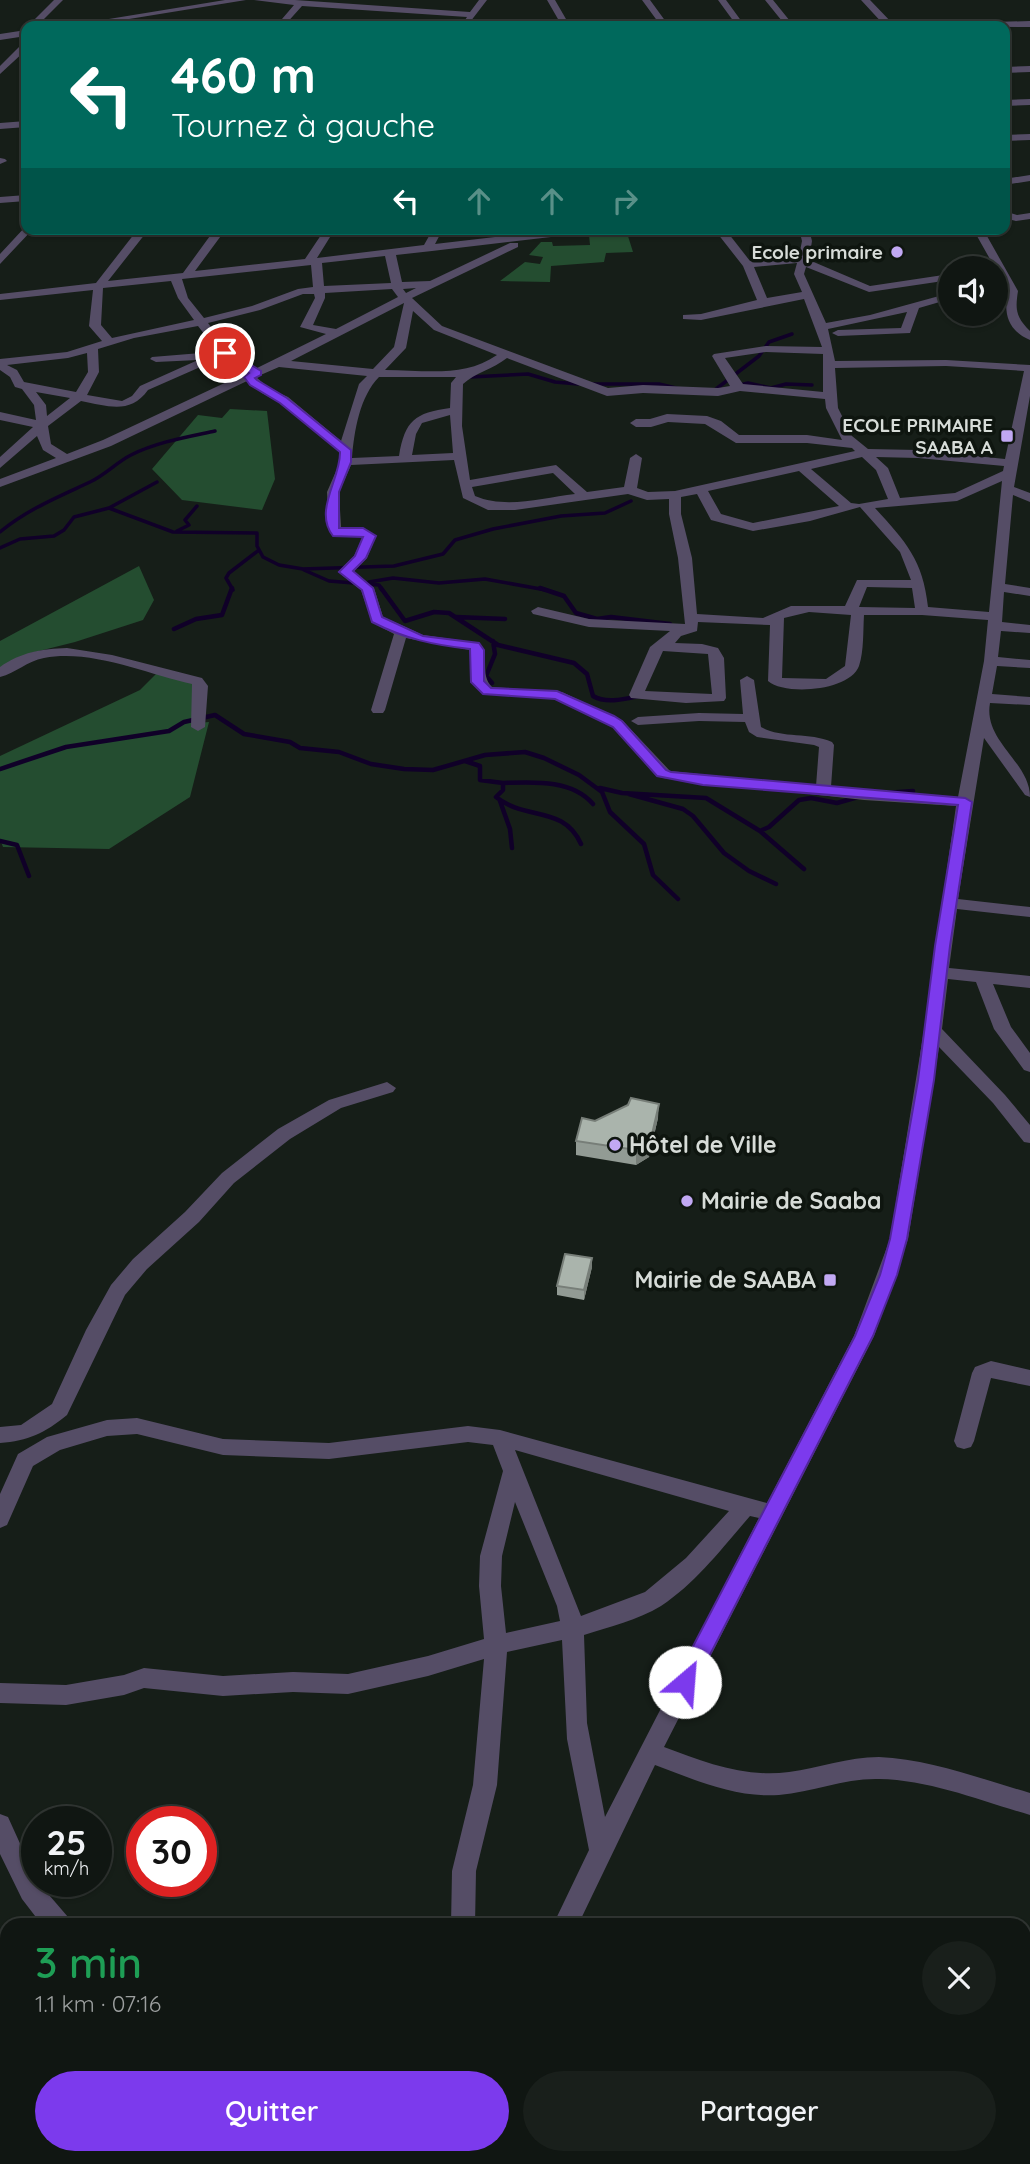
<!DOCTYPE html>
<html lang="fr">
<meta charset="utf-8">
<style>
body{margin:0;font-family:Quicksand,sans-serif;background:#191f1b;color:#f1f3f6;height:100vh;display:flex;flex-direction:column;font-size:26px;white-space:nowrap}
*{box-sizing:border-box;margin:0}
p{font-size:23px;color:#9c9f9f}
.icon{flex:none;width:38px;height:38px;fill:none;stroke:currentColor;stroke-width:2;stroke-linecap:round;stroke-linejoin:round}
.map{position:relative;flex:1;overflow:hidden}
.sheet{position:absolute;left:0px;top:1918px;width:1031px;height:247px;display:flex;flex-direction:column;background:#101612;border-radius:21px 21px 0 0;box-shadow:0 2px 5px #0004,0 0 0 2px #303532}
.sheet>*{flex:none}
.hud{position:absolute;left:21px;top:21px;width:989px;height:214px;border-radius:14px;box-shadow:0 2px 5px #0004,0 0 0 2px #303532;background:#00695c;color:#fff;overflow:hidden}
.controls{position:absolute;left:938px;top:256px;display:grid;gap:14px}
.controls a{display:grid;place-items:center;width:70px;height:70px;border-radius:50%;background:#101612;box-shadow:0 2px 5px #0004,0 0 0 2px #303532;font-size:35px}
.speed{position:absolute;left:21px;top:1806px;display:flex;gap:14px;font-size:35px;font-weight:700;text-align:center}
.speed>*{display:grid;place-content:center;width:91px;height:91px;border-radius:50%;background:#101612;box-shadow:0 2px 5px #0004,0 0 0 2px #303532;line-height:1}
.speed small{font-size:18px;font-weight:400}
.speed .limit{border:10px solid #d22;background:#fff;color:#111}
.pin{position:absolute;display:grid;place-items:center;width:60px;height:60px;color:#fff;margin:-30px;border:4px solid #fff;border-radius:50%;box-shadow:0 2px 7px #0007}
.me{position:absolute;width:77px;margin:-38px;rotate:27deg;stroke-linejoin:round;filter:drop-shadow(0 0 5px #0008)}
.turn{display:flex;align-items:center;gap:24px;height:147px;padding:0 35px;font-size:32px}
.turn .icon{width:91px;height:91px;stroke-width:2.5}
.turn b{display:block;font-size:49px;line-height:60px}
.lanes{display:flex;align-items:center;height:66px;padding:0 35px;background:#0003;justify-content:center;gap:35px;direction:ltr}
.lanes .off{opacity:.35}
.round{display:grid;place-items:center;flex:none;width:74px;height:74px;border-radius:37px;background:#191f1b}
.headline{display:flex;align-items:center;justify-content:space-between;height:119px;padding:0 35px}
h1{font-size:42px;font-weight:600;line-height:52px;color:#1e9e55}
.cta{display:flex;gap:14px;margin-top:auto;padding:14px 35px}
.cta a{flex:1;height:80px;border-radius:42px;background:#7c3aed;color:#fff;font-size:28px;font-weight:600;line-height:80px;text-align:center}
.cta a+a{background:#191f1b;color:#f1f3f6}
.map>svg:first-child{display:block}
.green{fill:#244d30}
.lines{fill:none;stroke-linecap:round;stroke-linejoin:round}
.stream-far1{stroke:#100028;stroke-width:3.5}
.stream{stroke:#100028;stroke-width:4.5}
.minor{fill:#554d66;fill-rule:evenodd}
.wall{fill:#929b94}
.shaded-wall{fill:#777e78}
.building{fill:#aab4ac;stroke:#777e78;stroke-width:2}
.route{fill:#7c3aed;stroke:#51269a;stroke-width:2}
.poi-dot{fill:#c1a8f3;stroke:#0e150f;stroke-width:2.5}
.labels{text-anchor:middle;stroke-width:7;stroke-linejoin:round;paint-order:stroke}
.far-poi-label{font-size:19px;font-weight:bold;fill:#d7dcd8;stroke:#0e150f;text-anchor:end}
.poi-label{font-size:23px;font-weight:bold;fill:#d7dcd8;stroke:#0e150f;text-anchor:start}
</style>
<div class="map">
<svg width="1030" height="2164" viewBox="0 0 1030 2164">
<rect width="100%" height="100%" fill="#161e18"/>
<path class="green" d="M627,233L633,252L606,253L604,262L551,266L550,282L500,281L525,262L540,264L543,257L529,255L541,242H552L553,246L590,245L589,235Z
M230,409L267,411L275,479L262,510L182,500L152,469L198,415L222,418Z
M139,566L154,600L143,620L75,642L31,653L0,670V641Z
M157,673L204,681L198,723L209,722L190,797L109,849L3,847L0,839V756L140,690Z"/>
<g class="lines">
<path class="stream-far1" d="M470,377L528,374L555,382L578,384
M591,384H659L676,388
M736,386L748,383L771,388L786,384L812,385
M716,389L759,356L769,342L792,334
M109,508L157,482
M177,531L189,525L185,520L197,506
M0,532C28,509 58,497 90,482C105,475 117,462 131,455C157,442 187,437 215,431
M0,548L20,539L54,536L64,530L74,517L109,508L173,532L257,533V546L263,557L279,565L303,569L394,566L443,554L455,540L493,529L561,516L605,513L631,501
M304,570L329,581L379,585L382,590
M369,582L393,578L439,583L485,579L546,590
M233,590L226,578L229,573L259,550"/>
<path class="stream" d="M381,588L405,621L434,612L449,613L498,645L574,663L587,674L593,696C606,704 625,699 639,696
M540,588L564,596L576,613L597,619L611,617L670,624
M456,617L505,619
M174,629L196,619L222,615L232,588
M492,683L486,676L495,654L493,641
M465,761L480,766V780L503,783V790L496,797C526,821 564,805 581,844
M0,769L66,747L169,731L184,722L215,715L244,734L290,742L300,748L339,752L371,764L404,769L433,770L485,755L525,752L544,758L579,775L602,792L610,812L644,844L653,875L678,899
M503,783C533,782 572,779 593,804
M600,788L622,793L706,798L760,831L769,827L799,800L811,798L837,803L858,797
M885,793L913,791
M629,794L683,809L693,816L724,853L749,871L776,884
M500,801L510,829L512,848
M760,831L804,869
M0,841L17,845L29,876"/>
<path class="minor" d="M54,0H63L37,26H28Z
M225,0H246L86,26H66Z
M254,0H295L470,12L479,0H487L467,26L463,23L467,17L302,6L284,26H276L294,5Z
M547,0H555L570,26H562Z
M642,0H650L669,26H661Z
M718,0H726L745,26H737Z
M765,0H773L794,26H786Z
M861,0H870L894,25L1030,21V27L885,26Z
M26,30V36L0,40V34Z
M20,46H26V50L0,74V66Z
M1030,66V72L1004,73V67Z
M1030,99V105L1004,106V100Z
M26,121V127L0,129V123Z
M1030,134V140L1004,141V135Z
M0,158L5,159L7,161L0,164Z
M1030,175V181L1004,185V179Z
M26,195V201L0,203V197Z
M1004,211L1017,215L1030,213V219L1016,221L1004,218Z
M26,226V229H33L0,264V254Z
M138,229H149L108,281L183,273L215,229H226L195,271L305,259L325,229H335L317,258L424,245L433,229H443L435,244L564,229H599L594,232L432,251L396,255L402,282L430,281L510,243H518V247L412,298L442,326L608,388L643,385L718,388L730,386L712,356L714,354L766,346L822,347L804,299L701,320L683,319V315L701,314L757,300L743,266L714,229H725L750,261L799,256L802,241L799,229H809L812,241L809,260L870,286L950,274V280L869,292L806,267L804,274L826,323L870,315L950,293V299L919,308L910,333L838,336L832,333L838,330L901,328L907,312L828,329L835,361L946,360L1030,365V396L1014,487L1030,493V502L1013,495L1005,584L1030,588V596L1004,592L1002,622L1030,625V633L1001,631L998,657L1030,660V668L997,666L992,694L1030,697V705L990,703C983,741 1030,762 1030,797L1025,795L984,738L958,899L1030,907V917L957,909L949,968L1030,976V988L993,984L1011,1027L1030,1053V1072L1024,1070L994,1029L976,982L948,979L942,1029L1005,1095L1030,1125V1143L1024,1142L993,1103L939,1047L908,1239L874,1336L664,1747C704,1762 744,1778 789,1772C819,1768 848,1757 879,1757C930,1759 981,1779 1030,1793V1815C981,1801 931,1780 879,1779C845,1778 813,1792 779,1795C735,1798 695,1780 655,1765L578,1925H553L589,1850L567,1739L562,1640L507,1652L497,1785L476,1871L475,1925H451L452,1871L473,1785L484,1659L428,1676L348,1694L293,1692L223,1696L144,1688L124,1695L66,1705L0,1703V1683L66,1685L124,1675L144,1668L223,1676L293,1672L348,1674L428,1656L484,1639L479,1586L480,1556L503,1471L493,1445L468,1442L329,1459L223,1455L137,1434L107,1436L60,1450L33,1466L7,1525L0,1528V1494L18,1454L47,1437L107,1420L137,1418L223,1439L329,1443L468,1426L500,1430L767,1503L854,1336L890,1239L924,1030L956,806L864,800L663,778L657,776L613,727L554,699L483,694L471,678L470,650L406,638L385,710L383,713H373L371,710L394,634L372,622L361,590L338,572L354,556L363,537L335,535L329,531L327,492L340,462L341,452L280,403L262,393L247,381L111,446L0,487V479L56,458L43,450L37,436L0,468V457L33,427L0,420V412L36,420L34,405L22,389L15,387L10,377L0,370V359L67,352L102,341L89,326L93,290L0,300V294L96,283ZM385,256L391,283L324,286L322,263ZM797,263L794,274L802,292L767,298L754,267ZM311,265L313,287L298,289L252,306L204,318L188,298L182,279ZM171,281L178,298L194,320L112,338L101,325L103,288ZM416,288L406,293L403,289ZM392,289L398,297L336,329L313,325L325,298V293ZM303,294H314L315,298L300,327L326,334L257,368L229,351L208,323L260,310ZM404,303L394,347L373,369L291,361ZM413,311L434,330L497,355C464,378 425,370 385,370L406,348ZM198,326L218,352L207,356L201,353L152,357L150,359L156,362L198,360L140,386L132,396L122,401L87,395L99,372L98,349L134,338ZM766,352L823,354V392L743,384L725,358ZM87,353L88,372L76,392L24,382L17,370L7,365L68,358ZM223,357L248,372L103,440L67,454L51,444L48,426L81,401C108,406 130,415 148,390ZM507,358L607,396L643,393L718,396L740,391L825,399L826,408L842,440L807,435H739L721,421L707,416L667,414L650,419H636L630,423L636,427H651L668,422L705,424L736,443H807L852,448L855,451L675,491L648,492L637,488L642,458L636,454L630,458L624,487L587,492L556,465L470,480L462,426L463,384C475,373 493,369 507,358ZM946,366L1024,371L1005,459L918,450L868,449L852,436L838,408L835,368ZM279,367L367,376L359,384L341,441L288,397L270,389L256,377ZM379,377H456L451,383L450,408C415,413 405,420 399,456L352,458C354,431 360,396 379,377ZM36,392L70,398L47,416L46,405ZM450,415L453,453L412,455L416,434L422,423ZM862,457L876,470L888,499L859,504L851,503L811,469ZM876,457L918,458L1004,466L1003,471L955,493L900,498L888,468ZM454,460L463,498L488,510H515L628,494L647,500L669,499V514L678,558L685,624L589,619L538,607L531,611L533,614L589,627L670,631L650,647L629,695L631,698L686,703L724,701L726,698L724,658L718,648L702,644L675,643L681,636L697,631L698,622L770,625L768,681C785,696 850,691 859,666C864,651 863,630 864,615H922L988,620L984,661L958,797L831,787L834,745L832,742C809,732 782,739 761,727L754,680L747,676L740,680L743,714L699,713L638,717L631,721L638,725L699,721L745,722L749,732L757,737L814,745L819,747L816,786L670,771L623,721L562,692L492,687C479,674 491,656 479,643L423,635L383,617L374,588L353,572L367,558L376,536L363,528L341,527L339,492L351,465ZM799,471L839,506L753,523L721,514L708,491ZM553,473L575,494C542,498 506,509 475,496L472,487ZM1002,481L989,612L928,607C923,560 906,542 875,508L957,501ZM697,494L711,520L753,531L810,521L860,507L900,552L911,580H857L845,606H791L763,618L697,614L692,558L681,514V497ZM867,587L912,588L915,608L859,607ZM809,612L851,615L845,666L826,679L782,678L784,618ZM663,651L708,654L712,694L645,691ZM515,1450L729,1511L686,1558L645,1592L581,1616ZM515,1502L557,1606L560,1621L506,1633L501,1586L502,1556ZM750,1516L759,1518L605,1817L587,1723L584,1635C609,1627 638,1620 661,1606C696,1583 723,1547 750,1516Z
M973,229H983L1018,291C1015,310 1016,317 1030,331V340C1008,331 1003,313 1008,291Z
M67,648L112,655L202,678L208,686L205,727L198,731L191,727L192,684C146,674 92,649 44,658C27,661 16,673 0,677V667C21,652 42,649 67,648Z
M387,1082L396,1088L393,1092L341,1108L290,1139L234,1183L199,1222L147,1269L125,1295L67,1415C45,1433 28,1441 0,1443V1427L21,1425L52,1404L86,1330L111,1285L133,1259L185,1212L222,1173L278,1129L329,1100Z
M991,1361L1030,1370V1386L991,1378L974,1441L971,1447L964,1449L957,1447L954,1441L972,1373L975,1367Z
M0,1814L8,1817L37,1881L68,1917L71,1925H42L22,1899L0,1854Z
M420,2158H446L444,2164H418Z
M454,2158H480L478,2164H452Z"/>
</g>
<path class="wall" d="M658,1118L649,1157L636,1165L576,1155V1141L595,1121Z
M592,1267L584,1300L557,1295V1286Z"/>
<path class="shaded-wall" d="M659,1104L658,1118L649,1157L636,1165V1150Z
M592,1258V1267L584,1300V1290Z"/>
<path class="building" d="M631,1098L659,1104L650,1143L636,1150L576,1141L582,1118L595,1121L628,1105Z
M565,1254L592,1258L584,1290L557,1286Z"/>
<path class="route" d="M222,351H229L261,371V375L255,378L257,380L287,398L351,450V462L339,492V528H363L376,536L366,558L353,571L373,588L382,617L423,636L479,643L484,650V681L491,688L557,691L614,716L622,721L666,770L671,772L965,798L972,802L950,946L934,1080L907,1239L897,1275L873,1336L693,1688L685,1691L678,1688L675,1682L678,1675L855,1336L880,1275L890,1239L918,1080L935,946L958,805L703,785L657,776L613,727L555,699L483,694L471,682L470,649C434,645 405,639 372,622L362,590L339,572L355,556L363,537L333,536C313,511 341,478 340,452L280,403L250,385L244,377L249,373L222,355Z"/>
<g class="poi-dot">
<circle cx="897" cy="252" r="7"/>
<rect x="1000" y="429" width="14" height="14" rx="3.5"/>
<circle cx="615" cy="1145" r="7"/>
<circle cx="687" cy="1201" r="7"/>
<rect x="823" y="1273" width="14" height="14" rx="3.5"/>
</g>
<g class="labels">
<g class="far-poi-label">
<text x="883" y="259">Ecole primaire</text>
<text x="993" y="432">ECOLE PRIMAIRE<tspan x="993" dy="22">SAABA A</tspan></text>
</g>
<g class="poi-label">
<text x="629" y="1153">Hôtel de Ville</text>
<text x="701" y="1209">Mairie de Saaba</text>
<text x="816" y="1288" text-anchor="end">Mairie de SAABA</text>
</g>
</g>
</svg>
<div class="controls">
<a><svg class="icon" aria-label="sound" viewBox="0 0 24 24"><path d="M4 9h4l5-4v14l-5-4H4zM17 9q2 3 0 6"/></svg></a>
</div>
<div class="speed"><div>25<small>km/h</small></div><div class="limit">30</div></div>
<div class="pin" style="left:225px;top:353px;background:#d93025"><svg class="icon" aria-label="arrive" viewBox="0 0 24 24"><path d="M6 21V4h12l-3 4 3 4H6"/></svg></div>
<svg class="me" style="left:685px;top:1682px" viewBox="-20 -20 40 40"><circle r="19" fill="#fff"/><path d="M0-13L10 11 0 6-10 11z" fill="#7c3aed"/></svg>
<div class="hud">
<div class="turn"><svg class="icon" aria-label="left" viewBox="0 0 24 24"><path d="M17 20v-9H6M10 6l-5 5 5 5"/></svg><div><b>460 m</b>Tournez à gauche</div></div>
<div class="lanes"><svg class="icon" aria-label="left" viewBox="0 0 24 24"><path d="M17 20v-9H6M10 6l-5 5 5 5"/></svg><svg class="icon off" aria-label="ahead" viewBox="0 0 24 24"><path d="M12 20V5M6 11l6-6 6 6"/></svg><svg class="icon off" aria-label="ahead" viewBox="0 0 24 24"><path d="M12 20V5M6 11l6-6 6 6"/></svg><svg class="icon off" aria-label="right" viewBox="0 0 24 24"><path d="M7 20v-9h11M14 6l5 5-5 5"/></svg></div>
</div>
<section class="sheet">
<div class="headline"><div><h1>3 min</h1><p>1.1 km · 07:16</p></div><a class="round"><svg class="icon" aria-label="close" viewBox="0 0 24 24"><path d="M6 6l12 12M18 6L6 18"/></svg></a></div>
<div class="cta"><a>Quitter</a><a>Partager</a></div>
</section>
</div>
